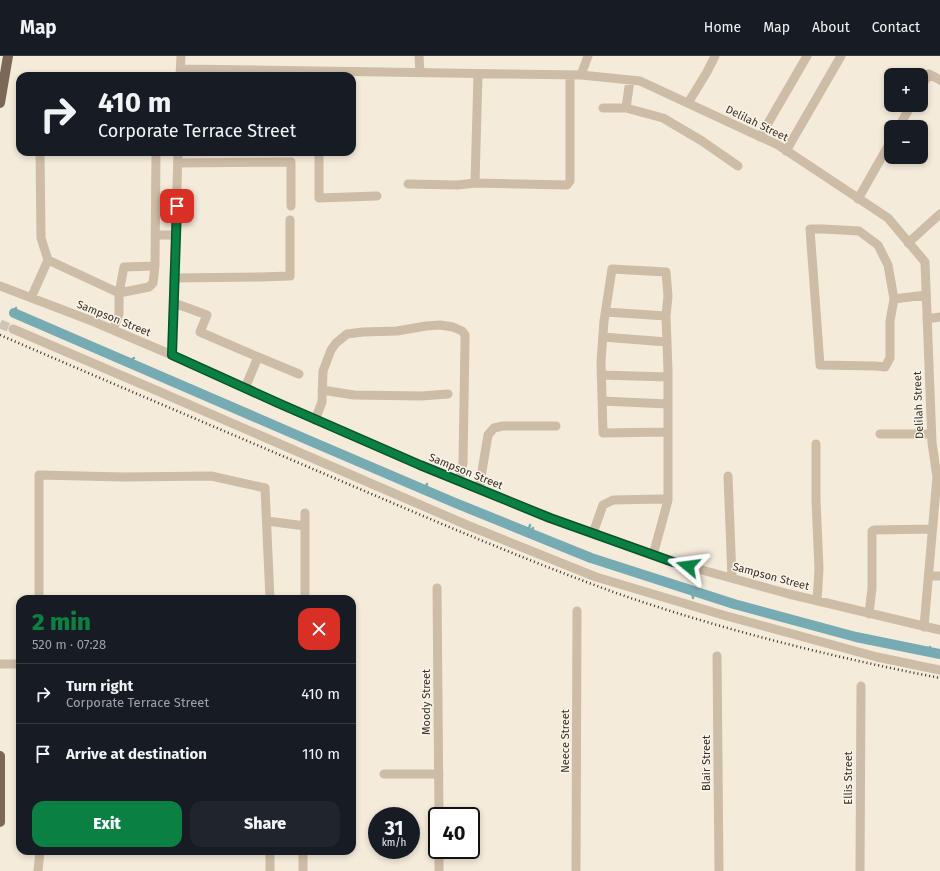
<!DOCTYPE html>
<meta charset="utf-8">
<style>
body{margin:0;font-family:"Fira Sans",sans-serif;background:#20242c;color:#f1f3f6;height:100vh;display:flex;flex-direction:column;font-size:15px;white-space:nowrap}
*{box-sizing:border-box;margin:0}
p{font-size:13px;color:#9ea1a6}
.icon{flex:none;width:22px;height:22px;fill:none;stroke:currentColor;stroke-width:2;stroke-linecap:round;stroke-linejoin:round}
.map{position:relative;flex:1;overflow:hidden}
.sheet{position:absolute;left:16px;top:539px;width:340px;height:260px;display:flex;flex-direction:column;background:#171b24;border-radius:12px;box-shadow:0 2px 6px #0003}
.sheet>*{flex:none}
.banner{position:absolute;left:16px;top:16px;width:340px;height:84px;border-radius:12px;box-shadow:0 2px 6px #0003;background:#171b24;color:#f1f3f6;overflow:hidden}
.fabs{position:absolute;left:884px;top:12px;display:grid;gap:8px}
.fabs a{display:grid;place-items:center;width:44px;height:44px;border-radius:8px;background:#171b24;box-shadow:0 2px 6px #0003;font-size:20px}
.speed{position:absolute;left:368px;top:751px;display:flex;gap:8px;font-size:20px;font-weight:700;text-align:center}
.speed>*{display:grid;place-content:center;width:52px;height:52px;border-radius:50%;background:#171b24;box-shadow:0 2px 6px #0003;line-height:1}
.speed small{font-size:10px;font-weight:400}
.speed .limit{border:2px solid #111;border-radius:6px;background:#fff;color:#111}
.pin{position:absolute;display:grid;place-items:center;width:34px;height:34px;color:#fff;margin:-17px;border-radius:8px;box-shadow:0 2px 6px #0006}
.me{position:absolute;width:44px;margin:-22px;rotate:286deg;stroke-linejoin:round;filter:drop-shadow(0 0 3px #0008)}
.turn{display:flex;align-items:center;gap:14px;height:84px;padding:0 16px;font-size:18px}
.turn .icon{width:52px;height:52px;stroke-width:2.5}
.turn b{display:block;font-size:28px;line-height:34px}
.round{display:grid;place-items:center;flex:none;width:42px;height:42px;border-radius:12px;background:#20242c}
.summary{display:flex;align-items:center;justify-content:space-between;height:68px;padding:0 16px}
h1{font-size:24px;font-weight:800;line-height:30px;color:#0b8043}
.primary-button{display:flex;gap:8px;margin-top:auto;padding:8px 16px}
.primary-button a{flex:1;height:46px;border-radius:12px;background:#0b8043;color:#fff;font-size:16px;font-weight:800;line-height:46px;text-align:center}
.primary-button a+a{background:#20242c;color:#f1f3f6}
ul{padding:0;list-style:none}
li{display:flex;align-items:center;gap:12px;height:60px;padding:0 16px;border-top:1px solid #363941}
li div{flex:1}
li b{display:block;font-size:15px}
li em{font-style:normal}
header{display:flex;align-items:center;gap:24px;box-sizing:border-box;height:56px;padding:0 20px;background:#171b24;border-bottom:1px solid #363941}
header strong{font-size:19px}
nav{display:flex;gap:22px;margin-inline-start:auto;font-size:14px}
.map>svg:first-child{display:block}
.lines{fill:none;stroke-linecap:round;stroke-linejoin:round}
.stream{stroke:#77abb4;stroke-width:2.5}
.canal{stroke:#77abb4;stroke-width:10}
.minor-tunnel{stroke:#cfc5b7;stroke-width:9;stroke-dasharray:9 4.5;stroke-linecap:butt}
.minor{stroke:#cdbca6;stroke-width:9}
.major{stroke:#7c6857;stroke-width:10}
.rail{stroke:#392f27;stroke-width:2.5;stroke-dasharray:1 3;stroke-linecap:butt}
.route-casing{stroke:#07532c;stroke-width:10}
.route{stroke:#0b8043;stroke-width:7}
.labels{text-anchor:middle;stroke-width:3;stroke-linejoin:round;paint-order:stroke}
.street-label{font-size:11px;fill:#392f27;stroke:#fbf4e8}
</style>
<header>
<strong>Map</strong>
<nav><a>Home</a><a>Map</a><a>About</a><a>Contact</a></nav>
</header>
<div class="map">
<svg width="940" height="815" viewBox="0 0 940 815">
<rect width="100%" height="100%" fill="#f4ebdb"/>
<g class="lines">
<path class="stream" d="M15,258L16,252
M127,306L134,302
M425,434L427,428
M528,476L530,469
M531,477L533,472
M692,534L693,542
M929,595L930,591"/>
<path class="canal" d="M14,257L308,384L453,446L591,502L734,548L856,581L940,598"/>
<path class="minor-tunnel" d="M0,268L13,273"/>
<path class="minor" d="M419,0L420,17
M181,13L581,19L640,25L778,89L888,162L925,206L932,387L937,421L924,571
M478,18L475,127L567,129L570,125V19
M581,19L588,0
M180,20L181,0
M630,24L626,52L663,62L702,85L738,110
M921,31L929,18L940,24
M688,47L707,16L715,0
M603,52H626
M899,71L911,49
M760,81L807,0
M786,95L841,0
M319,96V142L377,140
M178,107L291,106V150
M408,128L458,129L475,127
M858,143L891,85
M810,173H823L859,175L878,189L888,209L894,243L890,265V302L885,311L875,310L820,309Z
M155,179H176
M908,187L940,158
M48,204L119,237L149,231L153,227L155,210L156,96
M175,222L260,221L290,220V164
M0,230L92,265L172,299L278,347L419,409L550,462L673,506L789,538L940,574
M31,242L48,204L41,182L40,96
M894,243L926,239
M174,247L207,259L200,276L258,301L245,332
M606,256L666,260
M927,263L940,261
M13,273L167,339L363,424L467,469L596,521L723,559L877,601L940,614
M113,274L119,258V237L124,211L155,210
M603,281L667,286
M172,299L178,96
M258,301L299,318
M601,319L668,321
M322,334L354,339L421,340L448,338
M602,345L668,348
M315,364L322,346L323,315L331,294L336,287L347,278L363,276L397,275L426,270L440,269L453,271L462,275L465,279V286L463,407L459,425
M880,378H931
M816,388V444L819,513L817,545
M728,420L732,522
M479,433L488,379L494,372L503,370H556
M267,465L305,470
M593,477L603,449L613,444L661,443L668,444
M653,499L664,459L668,444V315L666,260L668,240L666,216L612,213L604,265L601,305L603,377L668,376
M929,520H940
M437,532L439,760
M39,543V419L124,421L211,420L265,432L270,543
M305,543V457
M869,558L872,532V475L874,474L932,473
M717,600L719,815
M0,608H20
M384,718H439
M439,794V815
M38,815L40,795
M270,815V795
M303,815V795
M576,815L577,555
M860,815L861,630"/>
<path class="major" d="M0,47L8,0
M0,700V766"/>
<path class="rail" d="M0,279C111,327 222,374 334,422C428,462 522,503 619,538C723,574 832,601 940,622"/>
</g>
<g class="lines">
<defs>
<path id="route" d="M177,150L172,299L278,347L420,409L550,462L673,506L688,510"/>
</defs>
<use href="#route" class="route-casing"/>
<use href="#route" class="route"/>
</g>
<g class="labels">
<g class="street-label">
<text transform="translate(757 67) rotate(26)" y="4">Delilah Street</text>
<text transform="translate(114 262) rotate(22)" y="4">Sampson Street</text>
<text transform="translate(918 349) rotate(-92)" y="4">Delilah Street</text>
<text transform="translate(466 415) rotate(22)" y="4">Sampson Street</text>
<text transform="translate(771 520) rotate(15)" y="4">Sampson Street</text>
<text transform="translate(426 646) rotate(-90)" y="4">Moody Street</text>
<text transform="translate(565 685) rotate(-90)" y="4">Neece Street</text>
<text transform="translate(706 707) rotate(-90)" y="4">Blair Street</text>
<text transform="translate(848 722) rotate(-90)" y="4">Ellis Street</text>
</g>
</g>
</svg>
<div class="fabs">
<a>+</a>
<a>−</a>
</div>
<div class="speed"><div>31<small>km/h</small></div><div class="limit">40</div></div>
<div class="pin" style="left:177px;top:150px;background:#d93025"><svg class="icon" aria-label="arrive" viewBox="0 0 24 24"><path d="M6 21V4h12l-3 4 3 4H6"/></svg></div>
<svg class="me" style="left:688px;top:510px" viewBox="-20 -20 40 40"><path d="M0-17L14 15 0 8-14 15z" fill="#0b8043" stroke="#fff" stroke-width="4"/></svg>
<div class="banner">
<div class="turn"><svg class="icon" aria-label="right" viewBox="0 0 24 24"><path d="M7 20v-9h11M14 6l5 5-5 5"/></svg><div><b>410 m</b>Corporate Terrace Street</div></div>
</div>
<section class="sheet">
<div class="summary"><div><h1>2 min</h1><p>520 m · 07:28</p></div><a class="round" style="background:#d93025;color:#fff"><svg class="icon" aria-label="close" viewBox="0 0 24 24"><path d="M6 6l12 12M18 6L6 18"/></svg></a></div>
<ul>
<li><svg class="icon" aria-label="right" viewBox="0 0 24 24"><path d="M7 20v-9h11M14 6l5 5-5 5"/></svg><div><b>Turn right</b><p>Corporate Terrace Street</p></div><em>410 m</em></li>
<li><svg class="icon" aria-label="arrive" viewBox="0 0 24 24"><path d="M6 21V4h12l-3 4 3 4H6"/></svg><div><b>Arrive at destination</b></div><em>110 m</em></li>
</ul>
<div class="primary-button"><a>Exit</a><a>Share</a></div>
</section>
</div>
